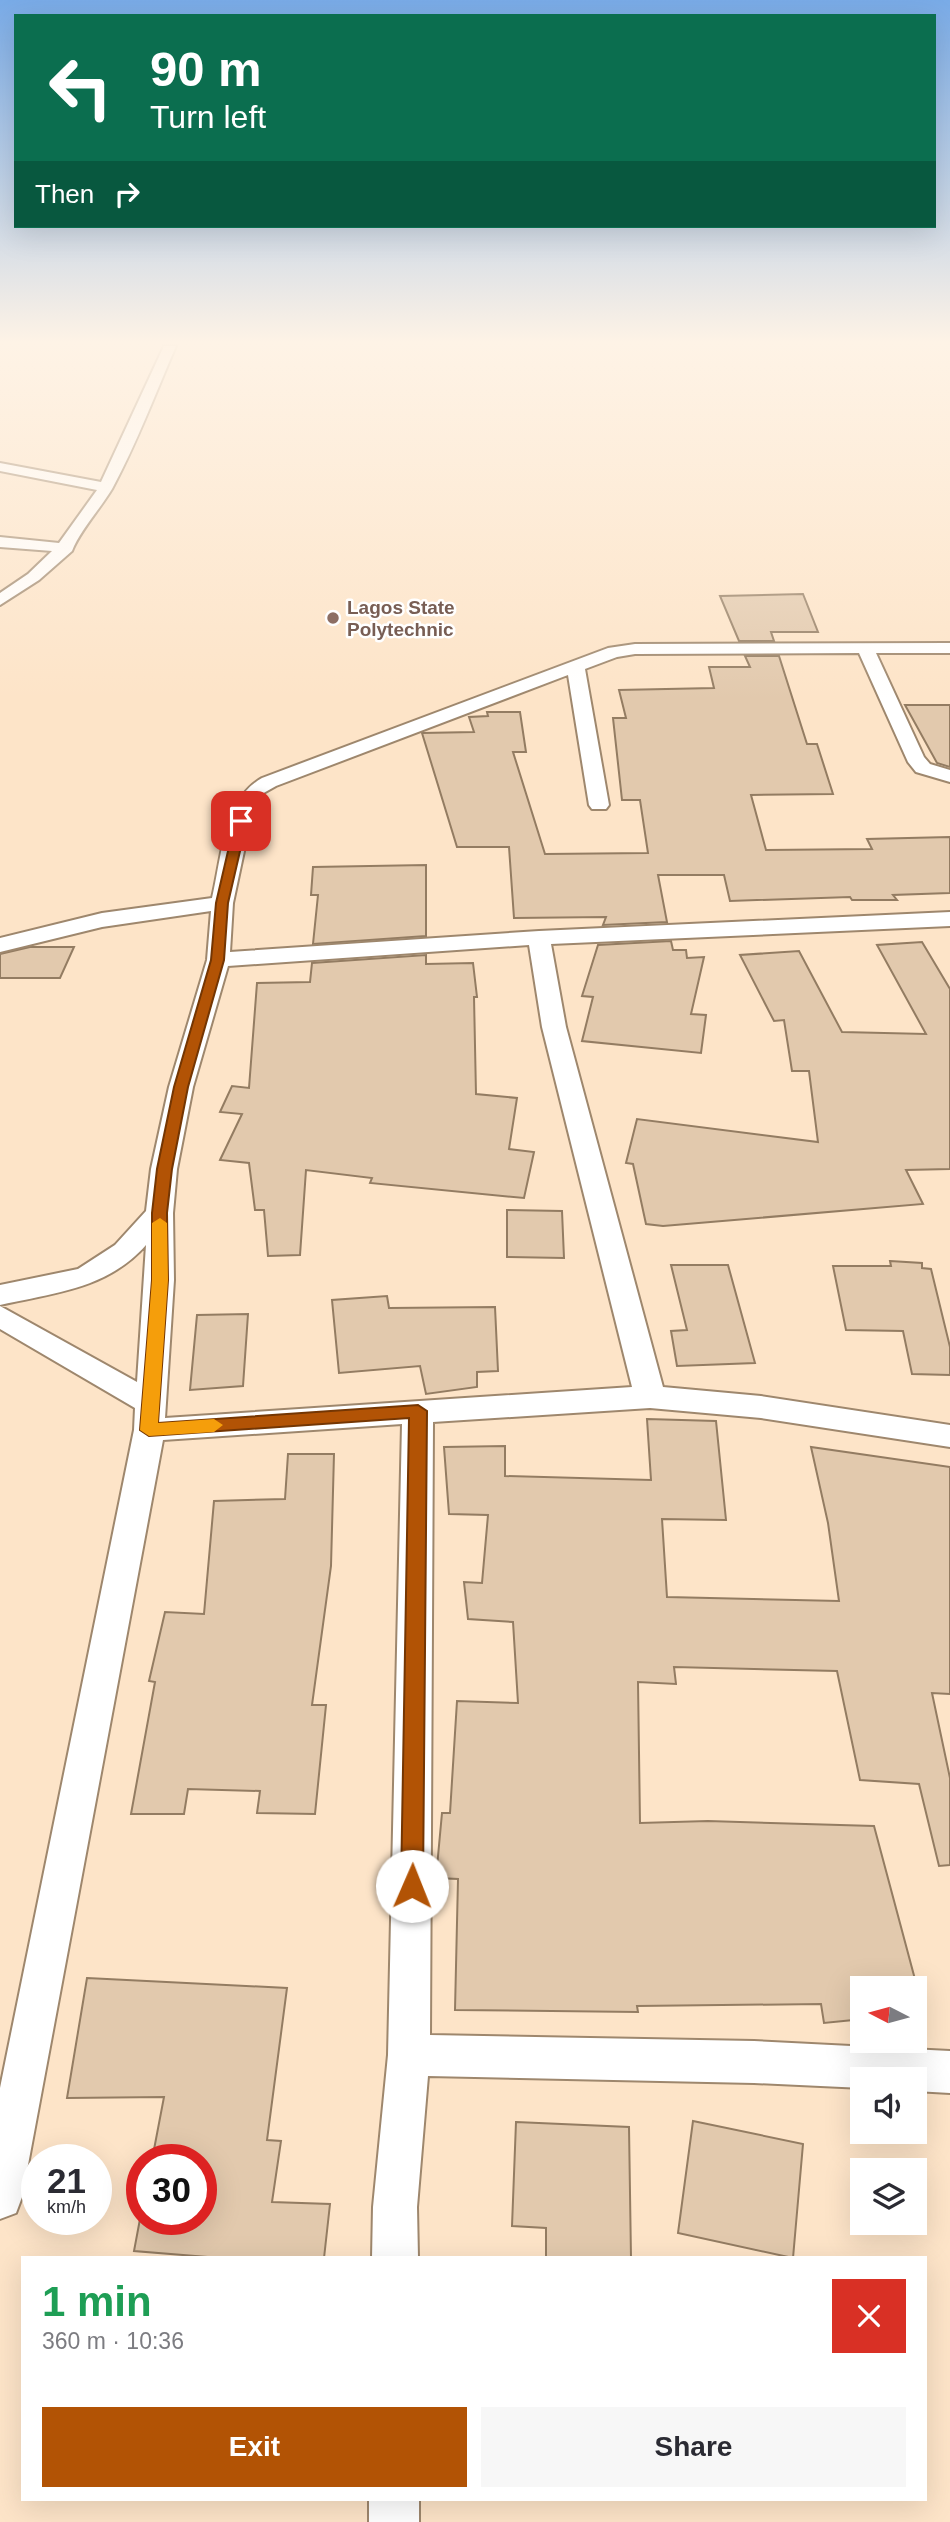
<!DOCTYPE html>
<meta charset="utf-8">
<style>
body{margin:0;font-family:Arial,sans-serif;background:#f7f7f7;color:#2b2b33;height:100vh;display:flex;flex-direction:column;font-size:26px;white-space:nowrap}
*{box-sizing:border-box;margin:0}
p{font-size:23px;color:#7c7c81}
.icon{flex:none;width:38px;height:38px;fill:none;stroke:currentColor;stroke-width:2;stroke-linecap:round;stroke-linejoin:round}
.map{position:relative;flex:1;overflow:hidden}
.side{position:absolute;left:21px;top:2256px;width:906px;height:245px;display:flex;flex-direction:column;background:#fff;border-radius:0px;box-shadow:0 7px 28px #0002}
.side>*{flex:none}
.banner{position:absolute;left:14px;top:14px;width:922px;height:214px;border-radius:0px;box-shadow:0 7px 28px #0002;background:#0b6e4f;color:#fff;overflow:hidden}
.needle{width:46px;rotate:276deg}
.buttons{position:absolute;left:850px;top:1976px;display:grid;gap:14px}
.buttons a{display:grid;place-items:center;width:77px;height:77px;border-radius:0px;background:#fff;box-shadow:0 7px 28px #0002;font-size:35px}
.speed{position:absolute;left:21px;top:2144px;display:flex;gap:14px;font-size:35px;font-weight:700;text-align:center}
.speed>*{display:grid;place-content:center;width:91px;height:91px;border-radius:50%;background:#fff;box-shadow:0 7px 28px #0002;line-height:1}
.speed small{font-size:18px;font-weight:400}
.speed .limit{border:10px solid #d22;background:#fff;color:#111}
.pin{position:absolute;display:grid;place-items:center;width:60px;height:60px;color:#fff;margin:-30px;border-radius:14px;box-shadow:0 4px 10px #0006}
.me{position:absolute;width:77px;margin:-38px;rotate:1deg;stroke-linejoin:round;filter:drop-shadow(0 0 5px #0008)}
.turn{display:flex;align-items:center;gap:24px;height:147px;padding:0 21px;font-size:32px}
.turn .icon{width:91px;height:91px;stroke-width:2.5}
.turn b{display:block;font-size:49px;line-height:60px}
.then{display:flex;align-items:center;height:66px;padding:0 21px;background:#0003;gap:14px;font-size:26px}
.round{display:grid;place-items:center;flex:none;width:74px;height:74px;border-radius:0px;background:#f7f7f7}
.headline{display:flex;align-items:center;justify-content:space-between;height:119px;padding:0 21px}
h1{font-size:42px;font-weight:600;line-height:52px;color:#1e9e55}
.button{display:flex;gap:14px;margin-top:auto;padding:14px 21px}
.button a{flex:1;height:80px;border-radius:0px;background:#b25305;color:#fff;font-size:28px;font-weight:600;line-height:80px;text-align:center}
.button a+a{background:#f7f7f7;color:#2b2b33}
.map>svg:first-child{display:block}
.building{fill:#e2c9ad;stroke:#937c62;stroke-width:2}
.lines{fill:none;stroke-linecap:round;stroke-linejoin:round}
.minor-casing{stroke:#9e876d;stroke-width:4}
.minor{fill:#fff;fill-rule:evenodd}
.route{fill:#b25305;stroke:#743603;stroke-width:2}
.slow{fill:#f59e0b}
.education-dot{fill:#8d6e63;stroke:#fff;stroke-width:2.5}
.labels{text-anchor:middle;stroke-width:5;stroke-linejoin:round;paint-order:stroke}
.far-education-label{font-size:19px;font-weight:bold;fill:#785e54;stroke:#fff;text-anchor:start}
</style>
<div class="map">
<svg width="950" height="2522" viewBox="0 0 950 2522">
<rect width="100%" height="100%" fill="#fde4c8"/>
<path class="building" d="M803,594L818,632H771L774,641H739L720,596Z
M745,656H779L807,744H817L833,794L751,795L766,850L872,849L867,839L950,837V893L893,895L897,900H852L850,897L730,901L724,875H658L667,922L603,925L606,917L514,918L509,847H457L422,733L474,732L469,717L488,716L487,712H520L526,752H513L545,854L648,853L640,800H622L613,718H626L619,690L714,688L709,667H750Z
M905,705H950V767L937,763Z
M426,865V936L313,944L318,895H311L313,867Z
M671,941L673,950H686L687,958L704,957L691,1014L706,1015L701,1053L582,1041L593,997L582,996L598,945Z
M922,942L950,989V1169L906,1170L923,1204L663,1226L646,1224L633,1164L626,1163L637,1119L818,1142L809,1071H792L784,1020L774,1021L740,955L799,951L842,1032L926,1034L877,945Z
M30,947H74L60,978H0V954Z
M426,955V964L473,963L477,997H474L476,1094L517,1098L509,1149L534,1152L524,1198L370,1183L372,1178L306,1170L300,1255L268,1256L264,1210H255L249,1163L220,1160L242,1114L220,1112L232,1086L249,1088L257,983L310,982L312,963Z
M507,1210L562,1211L564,1258L507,1257Z
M890,1261L922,1263V1268L931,1269L950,1347V1375L912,1374L903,1331L846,1330L833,1266H891Z
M671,1265H728L755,1363L677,1366L671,1331L687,1330Z
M387,1296L389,1308L495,1307L498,1371L477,1372V1387L426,1394L420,1366L339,1373L332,1300Z
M248,1314L243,1386L190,1390L197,1315Z
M647,1419L716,1421L726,1520L662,1519L667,1597L839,1601L828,1523L811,1447L950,1467V1694L932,1693L950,1778V1865L939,1866L919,1784L860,1780L837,1671L674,1667L676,1684L638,1682L640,1823L708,1821L874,1826L924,2013L915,2014V1988H863V2019L824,2023L821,2004L637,2006L638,2012L455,2010L458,1879L436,1878L442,1813H450L457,1701L518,1703L513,1622L468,1619L464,1582L482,1583L488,1515L449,1514L444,1447L505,1446V1476L651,1480Z
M288,1454H334L331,1566L312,1705H326L315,1814L257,1813L260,1791L188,1789L184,1814H131L155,1682L149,1681L165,1612L204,1614L214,1501L285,1499Z
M87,1978L287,1988L267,2140L281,2141L272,2202L330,2204L324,2258H220L134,2251L140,2219H201V2160H152L164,2097L67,2098Z
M693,2121L803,2144L793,2258L678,2233Z
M516,2122L629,2127L631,2258H546V2228L512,2226Z"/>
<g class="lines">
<defs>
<path id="minor" d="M164,346H176C155,394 137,443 112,489C100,509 79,532 72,551L39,580L0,605V593L28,574L52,551L0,547V537L59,543L97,490L0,471V463L101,482Z
M950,643V653H876L924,757L930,764L950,770V782L916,772L908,762L859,653L635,654L617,657L585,669L609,805L606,809H592L589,805L568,675L276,786L260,795L254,804L233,903L230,952L539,931L950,912V926L551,944L566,1027L663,1387L761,1396L950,1425V1447L761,1418L650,1408L433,1422L430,2035L754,2041L950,2051V2093L915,2091V2079H863V2088L754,2083L428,2076L417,2207L418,2258H372L373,2207L388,2055L402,1424L163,1440L22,2197L16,2213L0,2219V2088L134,1430L135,1408L0,1329V1306L137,1382L146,1245C107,1289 54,1293 0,1305V1285L78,1269L115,1245L146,1211L151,1169L169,1087L207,960L211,911L102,927L0,952V938L102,913L212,898C222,857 223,800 262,778L608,648L635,644ZM529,945L542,1027L632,1387L165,1418L174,1280L173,1213L177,1169L193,1087L228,966Z
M369,2499H419V2522H369Z"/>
</defs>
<use href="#minor" class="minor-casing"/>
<use href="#minor" class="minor"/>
</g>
<linearGradient id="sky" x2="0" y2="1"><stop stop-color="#79abe7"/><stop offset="0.49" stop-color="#fef3e6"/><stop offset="1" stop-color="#fef3e6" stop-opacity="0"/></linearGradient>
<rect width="950" height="699" fill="url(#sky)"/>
<path class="route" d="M241,818L247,821L228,903L224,960L188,1087L172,1169L167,1213L168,1280L158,1423L418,1405L427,1411L423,1886L420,1893L412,1896L404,1893L401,1886L409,1418L149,1436L140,1430L152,1280V1213L157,1169L174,1087L211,960L216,903L235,821Z"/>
<path class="slow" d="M160,1218L167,1223L168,1280L158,1423L214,1419L223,1425L214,1432L149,1436L140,1430L152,1280V1223Z"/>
<circle class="education-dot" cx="333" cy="618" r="7"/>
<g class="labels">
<g class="far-education-label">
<text x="347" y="614">Lagos State<tspan x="347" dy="22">Polytechnic</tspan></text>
</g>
</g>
</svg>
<div class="buttons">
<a><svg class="needle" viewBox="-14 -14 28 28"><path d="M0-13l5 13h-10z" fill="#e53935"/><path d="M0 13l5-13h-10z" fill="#7c7c81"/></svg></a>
<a><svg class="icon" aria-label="sound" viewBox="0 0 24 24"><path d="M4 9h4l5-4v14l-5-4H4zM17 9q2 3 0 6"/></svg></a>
<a><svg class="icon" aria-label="layers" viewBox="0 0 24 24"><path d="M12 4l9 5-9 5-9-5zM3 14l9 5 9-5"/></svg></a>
</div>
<div class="speed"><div>21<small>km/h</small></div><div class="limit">30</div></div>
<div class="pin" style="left:241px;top:821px;background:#d93025"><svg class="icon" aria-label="arrive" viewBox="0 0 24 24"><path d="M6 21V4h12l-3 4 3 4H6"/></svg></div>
<svg class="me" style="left:412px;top:1886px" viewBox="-20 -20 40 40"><circle r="19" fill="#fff"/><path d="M0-13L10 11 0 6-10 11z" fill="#b25305"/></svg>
<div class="banner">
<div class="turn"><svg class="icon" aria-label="left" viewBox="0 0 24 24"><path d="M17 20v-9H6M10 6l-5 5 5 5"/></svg><div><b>90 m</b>Turn left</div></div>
<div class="then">Then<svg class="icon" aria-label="right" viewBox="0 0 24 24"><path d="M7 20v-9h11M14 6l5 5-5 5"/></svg></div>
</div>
<section class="side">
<div class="headline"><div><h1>1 min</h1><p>360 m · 10:36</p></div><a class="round" style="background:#d93025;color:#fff"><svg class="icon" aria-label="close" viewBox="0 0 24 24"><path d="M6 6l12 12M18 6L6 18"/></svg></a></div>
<div class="button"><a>Exit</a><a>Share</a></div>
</section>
</div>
